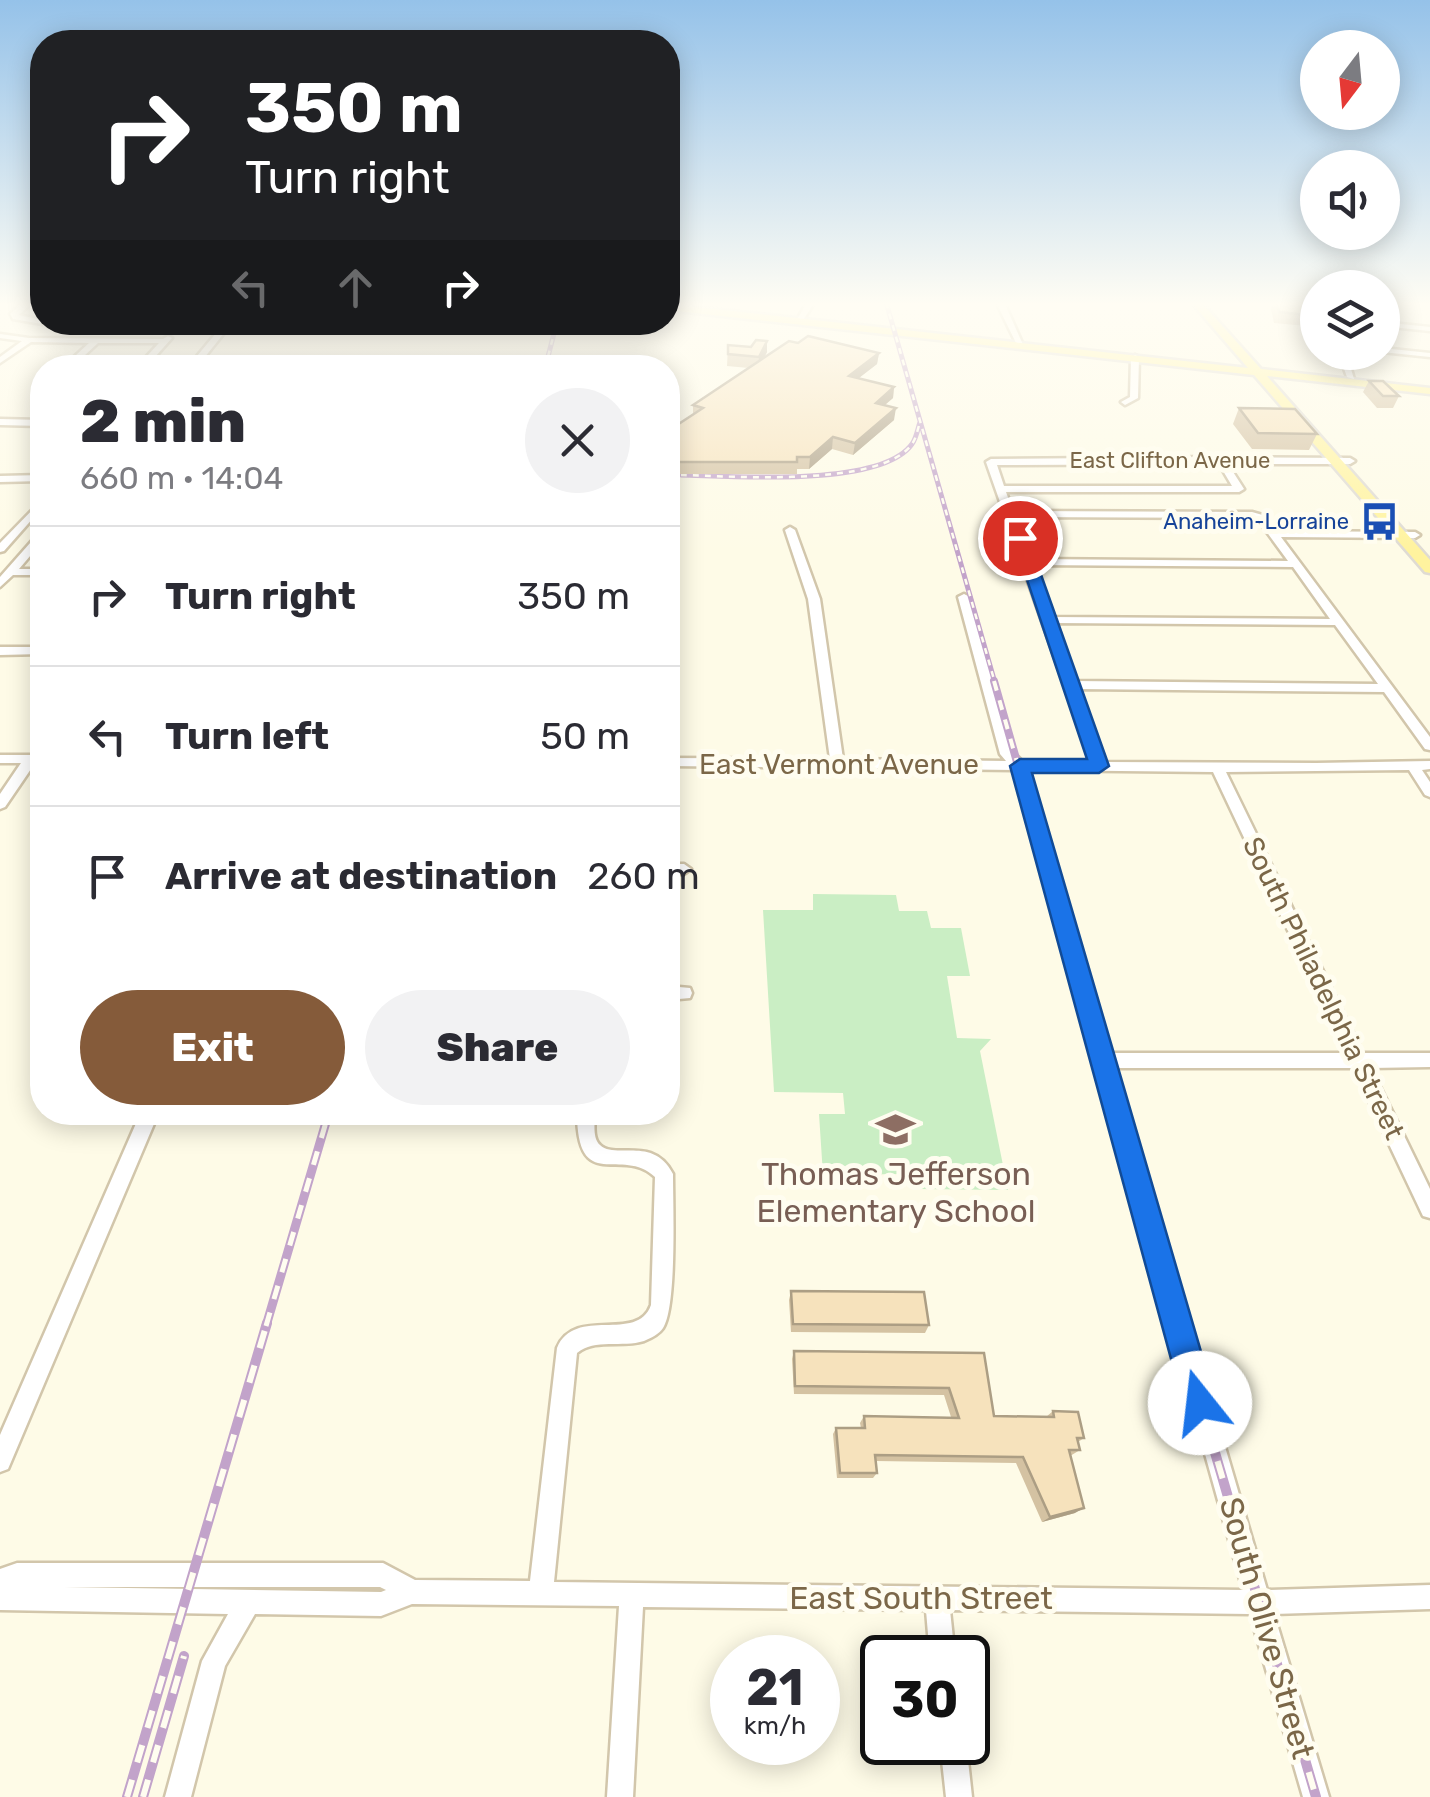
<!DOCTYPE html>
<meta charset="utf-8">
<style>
body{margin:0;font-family:Rubik,sans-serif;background:#f2f2f3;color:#2b2b33;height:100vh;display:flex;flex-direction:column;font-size:38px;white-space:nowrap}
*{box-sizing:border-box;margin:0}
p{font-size:32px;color:#7c7c81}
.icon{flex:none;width:55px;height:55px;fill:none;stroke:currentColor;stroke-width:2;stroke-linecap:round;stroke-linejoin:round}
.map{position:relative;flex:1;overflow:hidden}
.details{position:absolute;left:30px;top:355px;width:650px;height:770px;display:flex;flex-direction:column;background:#fff;border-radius:40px;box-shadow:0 5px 25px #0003}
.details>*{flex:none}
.top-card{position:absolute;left:30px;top:30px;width:650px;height:305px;border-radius:40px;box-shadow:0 5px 25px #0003;background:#202124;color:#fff;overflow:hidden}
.needle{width:65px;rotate:196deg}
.tools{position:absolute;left:1300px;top:30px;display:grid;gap:20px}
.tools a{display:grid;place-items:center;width:100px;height:100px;border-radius:50%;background:#fff;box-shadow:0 5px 25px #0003;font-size:50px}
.speed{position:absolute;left:710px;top:1635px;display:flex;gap:20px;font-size:50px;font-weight:700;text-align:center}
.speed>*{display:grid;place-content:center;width:130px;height:130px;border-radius:50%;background:#fff;box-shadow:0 5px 25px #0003;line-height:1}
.speed small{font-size:25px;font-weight:400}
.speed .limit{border:5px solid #111;border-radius:15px;background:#fff;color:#111}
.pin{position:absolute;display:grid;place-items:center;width:85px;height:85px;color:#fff;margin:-42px;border:5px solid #fff;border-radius:50%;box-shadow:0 2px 10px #0007}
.me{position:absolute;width:110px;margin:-55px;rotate:344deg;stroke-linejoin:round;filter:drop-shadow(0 0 8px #0008)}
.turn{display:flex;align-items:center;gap:35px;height:210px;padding:0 50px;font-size:45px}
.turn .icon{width:130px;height:130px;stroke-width:2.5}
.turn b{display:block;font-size:70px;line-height:85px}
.lanes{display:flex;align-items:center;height:95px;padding:0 50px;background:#0003;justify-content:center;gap:50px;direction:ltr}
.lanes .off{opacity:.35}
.round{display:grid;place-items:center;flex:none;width:105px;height:105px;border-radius:52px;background:#f2f2f3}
.headline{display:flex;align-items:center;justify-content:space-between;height:170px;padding:0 50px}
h1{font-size:60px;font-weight:800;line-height:75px}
.primary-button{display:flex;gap:20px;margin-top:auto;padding:20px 50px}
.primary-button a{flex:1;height:115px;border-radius:60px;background:#855b3a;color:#fff;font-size:40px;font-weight:800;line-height:115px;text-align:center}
.primary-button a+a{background:#f2f2f3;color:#2b2b33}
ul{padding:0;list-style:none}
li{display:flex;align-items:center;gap:30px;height:140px;padding:0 50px;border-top:2px solid #e1e1e2}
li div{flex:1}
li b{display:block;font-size:38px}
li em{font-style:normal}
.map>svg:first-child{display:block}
.green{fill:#caeec4}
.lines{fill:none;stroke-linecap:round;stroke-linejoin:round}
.minor-casing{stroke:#d2c6ab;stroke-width:5}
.major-casing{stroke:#dfdbd3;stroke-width:5}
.minor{fill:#fff;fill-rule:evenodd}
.major{fill:#fff39e;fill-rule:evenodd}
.rail-far3-casing{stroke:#c2a3ca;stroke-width:5}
.rail-far2-casing{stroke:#c2a3ca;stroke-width:8}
.rail-far1-casing{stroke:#c2a3ca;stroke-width:9}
.rail-casing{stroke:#c2a3ca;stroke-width:10}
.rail-far3{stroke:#fffdf0;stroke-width:2.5;stroke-dasharray:6;stroke-linecap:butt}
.rail-far2{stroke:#fffdf0;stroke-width:4;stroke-dasharray:10;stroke-linecap:butt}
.rail-far1{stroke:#fffdf0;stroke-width:5;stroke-dasharray:14;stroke-linecap:butt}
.rail{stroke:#fffdf0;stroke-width:6;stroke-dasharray:18;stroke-linecap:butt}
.wall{fill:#d4c2a2}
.shaded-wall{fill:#ac9e84}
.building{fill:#f6e2bc;stroke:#ac9e84;stroke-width:2.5}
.route{fill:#1a73e8;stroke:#114b97;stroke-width:2.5}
.labels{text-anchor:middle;stroke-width:10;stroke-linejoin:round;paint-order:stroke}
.far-street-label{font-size:22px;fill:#7b6748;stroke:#fffdf0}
.far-transit-label{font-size:22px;fill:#164399;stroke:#fffdf0;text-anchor:end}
.street-label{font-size:28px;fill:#7b6748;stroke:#fffdf0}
.near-education-label{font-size:32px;fill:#785e54;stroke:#fffdf0}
.near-street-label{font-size:32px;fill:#7b6748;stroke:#fffdf0}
</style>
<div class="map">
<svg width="1430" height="1797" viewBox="0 0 1430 1797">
<rect width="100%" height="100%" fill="#fefbe7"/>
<path class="green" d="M813,894L896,895L899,911H927L931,928H961L970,976H947L957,1038L991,1039L980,1051L1008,1190L921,1189L904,1174L823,1175L819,1114H845L843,1093L774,1092L763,910H813Z"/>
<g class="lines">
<defs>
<path id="minor" d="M24,302H32L19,315L42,320V322H233L196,368H187L222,326L42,324L13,319L10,314Z
M807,302H815L801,323H795Z
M996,302H1004L1024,347L1017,345Z
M1382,322L1430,327V331L1382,326Z
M0,334L29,338L163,339L168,336L172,338L145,368H136L159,343H98L71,368H62L89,343L31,342L0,363V357L22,341L0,338Z
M1382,348L1430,353V357L1382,352Z
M1338,352H1346L1354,379L1347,377Z
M1135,355L1139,357L1138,398L1125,405L1121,402L1130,397L1131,357Z
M0,419L42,420V426L0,425Z
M1221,457L1350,458L1355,461L1350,464H1228L1244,489L1239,492H1006L1013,511L1252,512L1266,516L1277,531L1415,532L1420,535L1415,538L1281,537L1430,737V750L1425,749L1384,692L1078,689L1104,762L1316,763L1430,761V769L1422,770L1430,782V797L1425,795L1409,770L1226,772L1363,1053H1430V1067L1371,1068L1430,1189V1218L1423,1216L1353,1068H1114L1267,1590L1430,1585V1609L1274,1614L1329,1797H1303L1250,1614L950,1610L955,1658H930L926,1610L643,1607L633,1797H607L619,1606L412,1604L381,1616L255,1614L225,1666L191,1797H165L202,1661L228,1614L0,1610V1569L17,1563H383L415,1580L530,1581L557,1348C575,1305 637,1344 651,1305L655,1177C622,1145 577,1196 577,1112H595C595,1122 592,1138 600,1145C616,1160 653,1135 673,1174C673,1204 677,1307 663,1328C659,1334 651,1338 644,1341C622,1348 595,1338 577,1353L554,1582L1243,1590L1014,770L668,766V758L830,759L808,599L785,530L790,527L795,530L820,599L843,759L1006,761L1000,754L958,597L964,594L970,597L1013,752L1022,761H1091L986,462L991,459ZM1219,464L1232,486H1004L997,465ZM1016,517L1251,518L1258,520L1288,561L1031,559ZM1033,565L1293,567L1330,619L1052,617ZM1054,623L1335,625L1378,684L1075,681ZM1028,770L1213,772L1346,1053H1110ZM64,1587H380L386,1590L381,1592Z
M42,475V481L0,482V476Z
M42,500V508L4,551L0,552V543Z
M42,533V542L19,569H42V575H13L0,587V577L38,534Z
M0,647H42V654L0,655Z
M0,755H42V763H35L5,807L0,809V794L21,763H0Z
M668,864H684L691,869L684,874H668Z
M668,986L690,988L692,993L690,998L668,1000Z
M141,1112H159L8,1469L0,1472V1435Z
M940,1742H966L972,1797H946Z"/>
<path id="major" d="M1191,302H1201L1261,369L1430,388V394L1267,376L1430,560V573L1425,572L1254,375L668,310V304L1248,368Z"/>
</defs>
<use href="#minor" class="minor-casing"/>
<use href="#major" class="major-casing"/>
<use href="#minor" class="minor"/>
<use href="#major" class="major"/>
<defs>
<path id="rail-far3" d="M886,302L995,683
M545,368L557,322
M681,475C731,476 881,488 912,444C916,439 918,428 920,422"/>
<path id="rail-far2" d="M994,681L1074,963"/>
<path id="rail-far1" d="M1074,960L1178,1326
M266,1326L329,1112"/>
<path id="rail" d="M1177,1323L1316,1797
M127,1797L267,1323
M143,1797L184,1656"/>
</defs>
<use href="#rail-far3" class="rail-far3-casing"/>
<use href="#rail-far2" class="rail-far2-casing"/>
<use href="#rail-far1" class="rail-far1-casing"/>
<use href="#rail" class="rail-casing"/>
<use href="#rail-far3" class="rail-far3"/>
<use href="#rail-far2" class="rail-far2"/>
<use href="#rail-far1" class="rail-far1"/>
<use href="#rail" class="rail"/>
</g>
<path class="wall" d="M1274,302H1317V327L1274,323L1271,309Z
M798,343L879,353L877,364L859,378L894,387L893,398L885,405L894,420L853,455L832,449L809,469H797V474H678V469L668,468V431L693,414V405L749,368L727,366L728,345L767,352L764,358Z
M1369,381L1399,396L1393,408H1377L1363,392Z
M1239,408L1317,434L1309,450L1252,449L1233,424Z
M791,1291L929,1325L925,1333L791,1332L789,1300Z
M794,1351L984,1353L994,1416L1046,1417L1053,1411L1084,1438L1078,1442L1080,1450L1070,1456L1075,1513L1042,1522L1016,1463L875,1461L877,1473L873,1478H837L833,1434L836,1428H861L860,1423L864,1416L951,1417L944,1395L794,1394L792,1359Z"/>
<path class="shaded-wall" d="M767,341V352L758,369L759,357Z
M879,353L877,364L847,387L849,376Z
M894,387L893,398L874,414L876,403Z
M896,408L894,420L853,455L855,443Z
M833,437L832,449L809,469L810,457Z
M1084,1508L1075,1513L1042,1522L1050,1517Z"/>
<path class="building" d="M1276,302H1317L1318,316L1279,312Z
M808,336L879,353L849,376L894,387L876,403L896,408L855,443L833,437L810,457H797V462H678V457L668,456V431L703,408L693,405L789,341L798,343Z
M756,340L767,341L759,357L728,354V345L751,347Z
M1369,381H1383L1399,396H1383Z
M1239,408L1295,409L1317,434L1258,433Z
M791,1291L924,1292L929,1325L793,1324Z
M794,1351L984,1353L994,1416L1054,1417L1053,1411L1078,1412L1084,1438H1077L1080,1450H1069L1084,1508L1050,1517L1023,1457L875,1455L877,1473H840L836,1428H865L864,1416L959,1418L949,1388L795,1386Z"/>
<linearGradient id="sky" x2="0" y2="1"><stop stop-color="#95c2e9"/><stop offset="0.55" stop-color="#fffdf4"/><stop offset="1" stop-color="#fffdf4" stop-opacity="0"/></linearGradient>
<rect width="1430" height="553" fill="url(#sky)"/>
<path class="route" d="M1015,535L1028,538L1109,766L1099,773H1032L1216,1403L1211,1415L1200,1419L1188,1415L1183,1403L1010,766L1020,759H1087L1013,538Z"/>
<defs>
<symbol id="bus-bare" viewBox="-9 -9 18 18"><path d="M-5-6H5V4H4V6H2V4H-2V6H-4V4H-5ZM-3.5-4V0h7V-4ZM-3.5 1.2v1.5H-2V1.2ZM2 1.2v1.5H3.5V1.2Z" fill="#1a4fb4" stroke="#fffdf0" stroke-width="2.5" paint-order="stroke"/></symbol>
<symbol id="school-bare" viewBox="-9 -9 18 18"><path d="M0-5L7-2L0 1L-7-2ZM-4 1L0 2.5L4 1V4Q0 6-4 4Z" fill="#8d6e63" stroke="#fffdf0" stroke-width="2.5" paint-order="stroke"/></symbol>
</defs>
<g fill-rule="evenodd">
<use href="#bus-bare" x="1352" y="494" width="55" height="55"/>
<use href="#school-bare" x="868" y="1102" width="55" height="55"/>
</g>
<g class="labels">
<g class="far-street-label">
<text x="1170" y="468">East Clifton Avenue</text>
</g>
<g class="far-transit-label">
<text x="1349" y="529">Anaheim-Lorraine</text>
</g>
<g class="street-label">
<text x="839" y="774">East Vermont Avenue</text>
<text transform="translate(1324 988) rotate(64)" y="10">South Philadelphia Street</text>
</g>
<g class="near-education-label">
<text x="896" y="1185">Thomas Jefferson<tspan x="896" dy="37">Elementary School</tspan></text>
</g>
<g class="near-street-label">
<text x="921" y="1609">East South Street</text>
<text transform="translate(1267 1628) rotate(74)" y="11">South Olive Street</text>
</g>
</g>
</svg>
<div class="tools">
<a><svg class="needle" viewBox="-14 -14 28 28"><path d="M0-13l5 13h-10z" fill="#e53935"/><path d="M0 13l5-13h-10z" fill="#7c7c81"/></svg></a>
<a><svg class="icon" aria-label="sound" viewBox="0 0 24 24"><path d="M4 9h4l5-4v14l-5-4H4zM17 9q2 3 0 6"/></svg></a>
<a><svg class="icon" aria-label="layers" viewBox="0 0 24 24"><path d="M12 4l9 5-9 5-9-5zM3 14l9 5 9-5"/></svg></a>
</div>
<div class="speed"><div>21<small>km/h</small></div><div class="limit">30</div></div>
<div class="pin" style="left:1020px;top:538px;background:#d93025"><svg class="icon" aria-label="arrive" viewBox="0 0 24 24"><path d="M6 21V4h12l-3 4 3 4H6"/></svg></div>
<svg class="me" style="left:1200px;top:1403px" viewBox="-20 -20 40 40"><circle r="19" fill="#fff"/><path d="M0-13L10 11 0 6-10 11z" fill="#1a73e8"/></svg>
<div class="top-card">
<div class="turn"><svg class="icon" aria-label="right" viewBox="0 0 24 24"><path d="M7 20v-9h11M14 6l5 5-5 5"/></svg><div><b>350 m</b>Turn right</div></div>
<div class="lanes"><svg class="icon off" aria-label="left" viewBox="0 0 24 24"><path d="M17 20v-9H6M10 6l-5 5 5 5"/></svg><svg class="icon off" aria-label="ahead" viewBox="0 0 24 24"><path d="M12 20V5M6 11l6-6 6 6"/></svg><svg class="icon" aria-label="right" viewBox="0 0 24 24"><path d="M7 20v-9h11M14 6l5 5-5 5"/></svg></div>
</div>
<section class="details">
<div class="headline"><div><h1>2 min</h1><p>660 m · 14:04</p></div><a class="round"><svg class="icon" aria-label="close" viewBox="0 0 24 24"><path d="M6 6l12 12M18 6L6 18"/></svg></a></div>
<ul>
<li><svg class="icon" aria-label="right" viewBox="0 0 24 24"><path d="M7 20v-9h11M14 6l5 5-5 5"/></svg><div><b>Turn right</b></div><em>350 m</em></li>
<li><svg class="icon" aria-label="left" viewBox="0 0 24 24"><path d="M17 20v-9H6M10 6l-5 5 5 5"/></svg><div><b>Turn left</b></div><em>50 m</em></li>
<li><svg class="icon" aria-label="arrive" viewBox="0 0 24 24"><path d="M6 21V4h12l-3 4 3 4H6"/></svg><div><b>Arrive at destination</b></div><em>260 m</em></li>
</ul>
<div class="primary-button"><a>Exit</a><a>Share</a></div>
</section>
</div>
